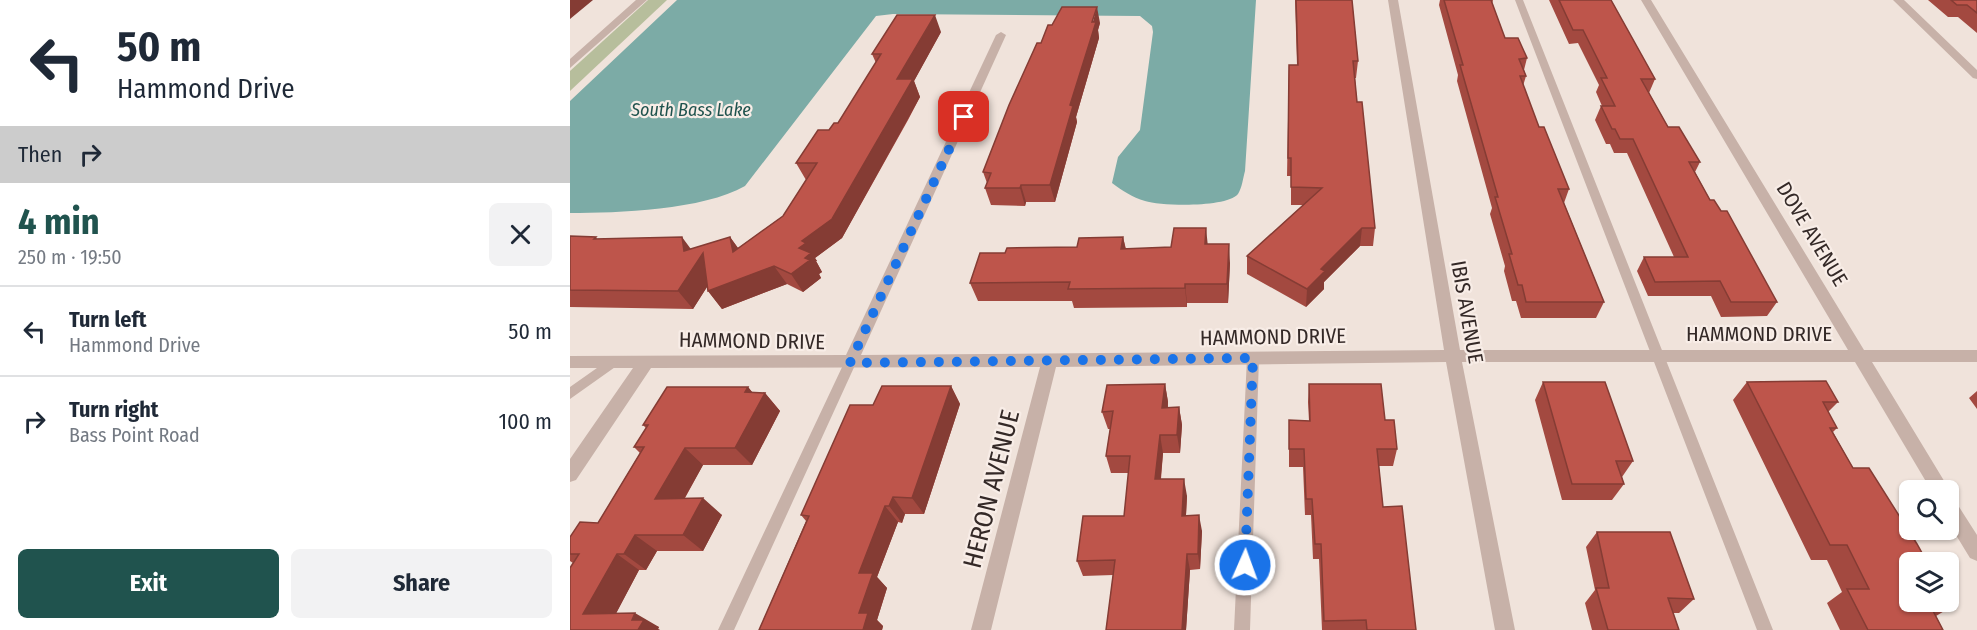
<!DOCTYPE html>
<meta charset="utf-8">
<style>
body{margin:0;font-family:"Fira Sans Condensed",sans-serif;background:#f2f2f3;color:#1f2937;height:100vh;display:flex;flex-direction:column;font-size:22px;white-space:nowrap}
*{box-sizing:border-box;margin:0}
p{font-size:20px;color:#747a83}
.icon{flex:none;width:33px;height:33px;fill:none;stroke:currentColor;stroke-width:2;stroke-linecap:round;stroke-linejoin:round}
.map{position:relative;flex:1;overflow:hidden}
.sheet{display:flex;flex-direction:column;background:#fff;width:570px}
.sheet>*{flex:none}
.top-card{background:#fff;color:#1f2937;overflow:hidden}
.fabs{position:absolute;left:1329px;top:480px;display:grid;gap:12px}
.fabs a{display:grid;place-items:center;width:60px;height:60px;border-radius:9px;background:#fff;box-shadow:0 2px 4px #0004;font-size:30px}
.pin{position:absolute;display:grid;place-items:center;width:51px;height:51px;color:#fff;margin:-26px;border-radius:12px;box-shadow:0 3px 9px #0006}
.me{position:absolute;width:66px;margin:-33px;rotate:2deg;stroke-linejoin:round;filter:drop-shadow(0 0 4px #0008)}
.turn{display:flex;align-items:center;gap:21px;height:126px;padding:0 18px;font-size:27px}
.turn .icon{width:78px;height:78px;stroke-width:2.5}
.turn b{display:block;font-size:42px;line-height:51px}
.then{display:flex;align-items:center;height:57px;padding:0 18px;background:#0003;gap:12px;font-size:22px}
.round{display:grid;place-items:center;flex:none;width:63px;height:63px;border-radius:9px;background:#f2f2f3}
.overview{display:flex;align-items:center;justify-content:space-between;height:102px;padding:0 18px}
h1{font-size:36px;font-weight:700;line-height:45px;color:#20534e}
.cta{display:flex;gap:12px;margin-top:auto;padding:12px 18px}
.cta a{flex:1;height:69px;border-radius:9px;background:#20534e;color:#fff;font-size:24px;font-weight:700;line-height:69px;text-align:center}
.cta a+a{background:#f2f2f3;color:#1f2937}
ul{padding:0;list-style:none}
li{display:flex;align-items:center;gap:18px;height:90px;padding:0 18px;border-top:2px solid #e0e1e3}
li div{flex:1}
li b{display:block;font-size:22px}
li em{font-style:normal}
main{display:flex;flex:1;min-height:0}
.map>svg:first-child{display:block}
.green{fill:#b7be9c}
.water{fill:#7caba6}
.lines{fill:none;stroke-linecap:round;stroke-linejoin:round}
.service{fill:#c7b1a8;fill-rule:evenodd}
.minor{fill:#c7b1a8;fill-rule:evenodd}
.wall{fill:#a34940}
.shaded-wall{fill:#853c34}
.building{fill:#be554b;stroke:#853c34;stroke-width:1.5}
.route{stroke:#1a73e8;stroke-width:10;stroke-dasharray:0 18}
.labels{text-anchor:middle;stroke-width:4.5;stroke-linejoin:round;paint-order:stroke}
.far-water-label{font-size:18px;font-style:italic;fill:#20534e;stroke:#f8ede7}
.street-label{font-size:21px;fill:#342927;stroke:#f8ede7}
.near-street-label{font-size:26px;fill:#342927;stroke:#f8ede7}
</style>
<main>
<section class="sheet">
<div class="top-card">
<div class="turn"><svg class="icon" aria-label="left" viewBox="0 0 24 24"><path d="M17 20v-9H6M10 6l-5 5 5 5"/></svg><div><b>50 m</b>Hammond Drive</div></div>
<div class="then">Then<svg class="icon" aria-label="right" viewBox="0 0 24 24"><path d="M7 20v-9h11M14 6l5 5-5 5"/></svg></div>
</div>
<div class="overview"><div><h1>4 min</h1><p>250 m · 19:50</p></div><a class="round"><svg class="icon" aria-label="close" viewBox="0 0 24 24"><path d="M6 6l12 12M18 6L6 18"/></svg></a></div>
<ul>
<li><svg class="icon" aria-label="left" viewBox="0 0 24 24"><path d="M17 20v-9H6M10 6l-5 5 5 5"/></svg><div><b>Turn left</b><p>Hammond Drive</p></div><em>50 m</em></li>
<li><svg class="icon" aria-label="right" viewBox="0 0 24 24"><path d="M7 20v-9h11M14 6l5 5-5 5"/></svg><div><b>Turn right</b><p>Bass Point Road</p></div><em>100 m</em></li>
</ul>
<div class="cta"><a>Exit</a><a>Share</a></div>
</section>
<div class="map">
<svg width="1407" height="630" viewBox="0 0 1407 630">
<rect width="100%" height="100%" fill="#f0e3db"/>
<path class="green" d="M78,0H97L0,91V71Z"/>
<path class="water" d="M107,0H686L675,171C673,178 672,188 668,194C656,208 591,206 575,201C562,197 553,191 542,183L548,157L570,130L583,32L582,26L570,16L323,14L306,16L175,186C133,210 48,213 0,213V101Z"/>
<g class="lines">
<path class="service" d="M945,0H953L1203,630H1187Z
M683,353L687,354L689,358L680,630H664L677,358L679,354Z
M44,356L48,357L50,361L48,365L0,399V387Z
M280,358L284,359L286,363L164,630H148L274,363L276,359Z"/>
<path class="minor" d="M66,0H77L0,68V59Z
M818,0H828L890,350H1278L1071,0H1081L1294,350H1407V362H1302L1376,484L1379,490L1378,491L1361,490L1285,362H892L945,630H925L876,362L486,367L421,630H401L470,367L81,368L6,480L0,482V459L63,368H0V356L276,355L426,35L431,32L436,35L291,355L874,350Z
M1323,0H1334L1407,70V79L1403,78Z
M1378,497L1384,499L1407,535V561L1400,558L1378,522Z"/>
</g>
<path class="wall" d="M725,0H782L788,61L786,78H785L787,102L805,228L803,246H790L754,282V289L736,307L677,274V256L733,205H721V176H717L719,65H727Z
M870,0H923L922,4L935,38L957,58L954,70L956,76L953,86L969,127L999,189L994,203L1034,302L1026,318H951L946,301H942L934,271L935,266L920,214L922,208L887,81L888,75L869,5Z
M979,0H1041L1085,79L1079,93L1098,127L1130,162L1125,172L1140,200L1151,211L1207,302L1197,316L1151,317L1141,296H1078L1067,271L1074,257H1104L1057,153H1044L1040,144H1036L1025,120L1031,106H1032L1026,92L1029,85L1008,43L999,44Z
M1358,0H1407V33L1388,17H1378Z
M530,23L528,30L529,38L506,117L507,122L485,202H456L455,206L421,205L415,188L417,183L413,172L471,43Z
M371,32L344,81L350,97L338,120L272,238L245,258L247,261H246L252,272L249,274L251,278L233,292L217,284L152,309L138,291L137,287L123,309L0,307V236L26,237L27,239L121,249L160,237L168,248L213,216L236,180L226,163L268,123L306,63L302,54Z
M553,237L556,249L601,247L638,244L660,263L658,303H617V307L504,308L502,301H408L400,283L435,253L507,247Z
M973,382L1063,461L1052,477L1054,484L1042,500H992L965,400Z
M1177,382L1268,402L1258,412L1267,428L1263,432L1283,468L1381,607L1366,616L1373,630H1270L1257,603L1272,592L1257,560H1241L1163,400Z
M595,384L598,402V408L609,407L612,425L610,453H593L591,479L617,496L616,516L632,531L630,569L620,570L616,630H536L543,575L513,576L507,561L554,516L559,473H541L536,456L540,429H538L532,412Z
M739,384L815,420L827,449L823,466H809L813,507L846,630H752L749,559H743L741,515H735L733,467H719V420L739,421L738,402Z
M381,386L390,404L354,514H335L332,523L328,522L307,577L317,588L307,620L313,626L312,630H189L236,521L231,515L303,405Z
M178,387L182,392L195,393L210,411L182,465H133L115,498L152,515L133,551H87L76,570H69L46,613L89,627L88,629L90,630H0L3,563L0,561V537L28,523L70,453L64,447L76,428L73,425Z
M1407,391V409L1399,398Z
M1027,532L1124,599L1109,613H1103L1109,630H1022L1015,603L1025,590L1016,547Z"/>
<path class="shaded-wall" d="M0,0H23L0,19Z
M527,7L530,23L528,30L529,38L506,117L507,122L485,202L480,185L500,105Z
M365,15L371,32L344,81L350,97L272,238L245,258L247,261H246L252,272L249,274L251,278L233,292L221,274L229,248L232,241Z
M451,185L456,202L455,206L450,188Z
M636,228L638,247L635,244Z
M792,228L790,246L754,282V289L736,307L737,289L751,269Z
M112,237L126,256L133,253L147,271L123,309L108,291L114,251Z
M160,237L173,255L163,252Z
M553,237L557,256L551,249Z
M659,244L660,263L658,303L657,284Z
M204,266L217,284L152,309L138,291Z
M615,284L617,303V307L615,288Z
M595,384L598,402L596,425L592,408Z
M381,386L390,404L354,514L342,498Z
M178,387L190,402L195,393L210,411L182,465L165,448L175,392Z
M609,407L612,425L610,453L607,435Z
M590,435L593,453L589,496L585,479Z
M115,448L133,465L105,515L85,499Z
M614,479L617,496L615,532L612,516Z
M323,497L335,514L332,523L319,506Z
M133,498L152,515L133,551L113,535Z
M315,506L328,522L307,577L317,588L307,620L313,626L312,630H293L289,613V573Z
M629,515L632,531L630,569L628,554Z
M65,535L87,551L76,570L54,554Z
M47,554L69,570L39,627L13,614Z
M617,554L620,570L616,630H612Z
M65,613L89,627L88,629L90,630H68L62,620Z"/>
<path class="building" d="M726,0H782L788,61H783L787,102H792L805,228H792L751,269L755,271L737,289L677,256L752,188L721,187V158H718L719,65H728Z
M874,0H921L935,38H948L957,58L949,59L956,76H950L969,127H974L999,189H988L1034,302H956L952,285H948L939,254H942L925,197H928L890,65H893Z
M989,0H1041L1085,79H1071L1098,127H1109L1130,162H1119L1140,200H1144L1151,211H1157L1207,302H1161L1150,281L1085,282L1074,257H1118L1063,139H1050L1045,129H1042L1031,106H1045L1031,78H1037L1013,30H1003Z
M1381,0H1407V13L1397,5H1387Z
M492,7H527L522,22H526L500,105L503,106L480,185H451L450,188H415L421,173L413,172L439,105L467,43H471L478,25H482Z
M327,15H365L327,79H343L262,219L232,241L236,243L229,248L241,253L235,258L240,260L221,274L204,266L138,291L133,253L108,291L0,290V236L26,237L24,239L112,237L114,251L160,237L163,252L213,216L247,163H226L248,130H259L264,123H268L311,54H302Z
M604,228H636L635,244H659L657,284H615V288L498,289L500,282L400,283L410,253H435L437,248L507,247L509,238L553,237L551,249L601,247Z
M1256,381L1268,402H1253L1267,428H1260L1283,468H1299L1347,544L1357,562H1340V602H1378L1381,607H1361L1373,630H1298L1277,589H1299L1277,545H1260L1177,382Z
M973,382H1035L1063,461H1046L1054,484H1002Z
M595,384L592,408L609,407L607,435H590L585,479H614L612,516L629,515L628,554H617L612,630H536L545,560L507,561L513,516H554L560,456H536L543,411L532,412L537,385Z
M739,384H811L815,420H824L827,449H807L813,507L832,506L846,630H797L796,620L754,621L751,544H745L742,499H736L734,449H719V420L740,421Z
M312,386H381L342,498L323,497L319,506H315L289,573H303L289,613H298L293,630H189L239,516L231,515L280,405H303Z
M97,387H178L175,392L195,393L165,448H115L85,499L133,498L113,535H65L54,554H47L13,614L65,613L62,620H74L68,630H0V568L9,554H0V537L10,522L28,523L74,447H64L78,425H73Z
M1027,532H1100L1124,599L1098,598L1109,630H1038L1026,588H1039Z"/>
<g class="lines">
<path class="route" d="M394,117L280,363L683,358L675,565"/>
</g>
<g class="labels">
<g class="far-water-label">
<text x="121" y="116">South Bass Lake</text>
</g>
<g class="street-label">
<text transform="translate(1242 234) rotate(59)" y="7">DOVE AVENUE</text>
<text transform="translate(897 312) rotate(80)" y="7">IBIS AVENUE</text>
<text x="1189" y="341">HAMMOND DRIVE</text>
<text transform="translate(703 337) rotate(-1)" y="7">HAMMOND DRIVE</text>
<text transform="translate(182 341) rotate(1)" y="7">HAMMOND DRIVE</text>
</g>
<g class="near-street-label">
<text transform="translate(421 489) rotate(-76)" y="9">HERON AVENUE</text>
</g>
</g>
</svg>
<div class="fabs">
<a><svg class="icon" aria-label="search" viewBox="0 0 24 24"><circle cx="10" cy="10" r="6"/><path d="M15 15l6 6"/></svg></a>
<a><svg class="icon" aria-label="layers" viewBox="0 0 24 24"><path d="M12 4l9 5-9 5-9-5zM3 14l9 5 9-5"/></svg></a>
</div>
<div class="pin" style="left:394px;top:117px;background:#d93025"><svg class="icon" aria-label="arrive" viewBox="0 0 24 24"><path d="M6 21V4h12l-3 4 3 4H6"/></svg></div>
<svg class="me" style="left:675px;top:565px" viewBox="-20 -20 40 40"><circle r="17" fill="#1a73e8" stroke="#fff" stroke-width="3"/><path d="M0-11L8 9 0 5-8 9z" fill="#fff"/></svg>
</div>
</main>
